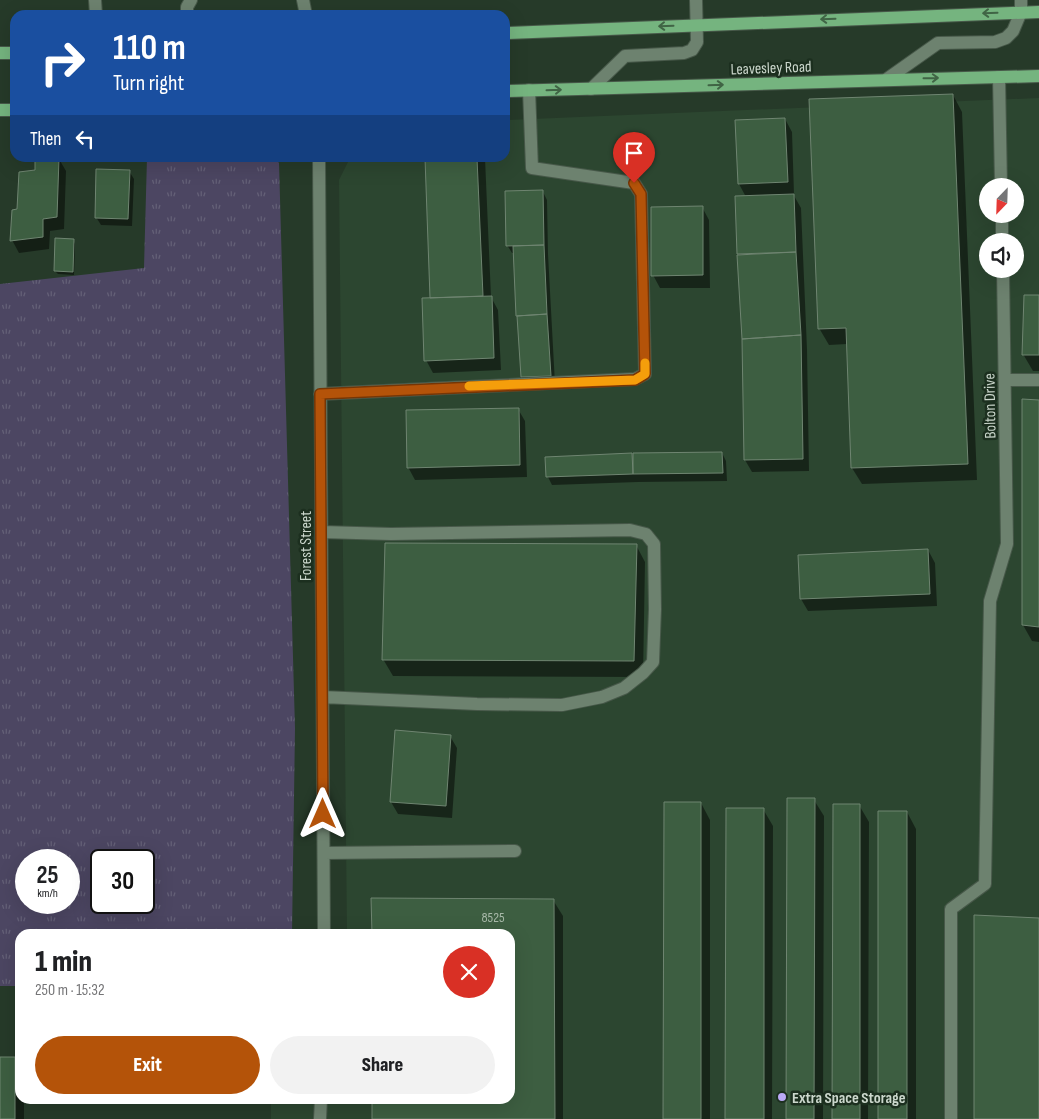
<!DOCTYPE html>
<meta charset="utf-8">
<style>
body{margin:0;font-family:"Sofia Sans Condensed",sans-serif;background:#f2f2f2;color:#202124;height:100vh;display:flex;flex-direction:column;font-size:19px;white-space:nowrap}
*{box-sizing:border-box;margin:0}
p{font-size:16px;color:#757577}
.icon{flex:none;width:28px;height:28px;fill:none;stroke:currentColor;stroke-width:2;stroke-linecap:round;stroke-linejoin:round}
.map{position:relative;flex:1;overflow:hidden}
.details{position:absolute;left:15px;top:929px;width:500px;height:175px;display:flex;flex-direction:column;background:#fff;border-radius:15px;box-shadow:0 5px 20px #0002}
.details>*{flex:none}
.guide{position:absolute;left:10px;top:10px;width:500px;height:152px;border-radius:15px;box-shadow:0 5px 20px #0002;background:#1a4fa0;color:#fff;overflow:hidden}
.needle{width:32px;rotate:203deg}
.buttons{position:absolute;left:979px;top:178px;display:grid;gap:10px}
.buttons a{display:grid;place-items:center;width:45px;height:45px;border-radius:50%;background:#fff;box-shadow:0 5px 20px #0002;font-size:25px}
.speed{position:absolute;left:15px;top:849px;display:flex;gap:10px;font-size:25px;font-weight:700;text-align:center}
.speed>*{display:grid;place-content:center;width:65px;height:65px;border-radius:50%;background:#fff;box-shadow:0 5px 20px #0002;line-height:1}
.speed small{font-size:12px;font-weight:400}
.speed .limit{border:2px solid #111;border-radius:8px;background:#fff;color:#111}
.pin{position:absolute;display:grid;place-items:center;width:42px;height:42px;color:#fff;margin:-51px -21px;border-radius:50% 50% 50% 0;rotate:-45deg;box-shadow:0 0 5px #0007}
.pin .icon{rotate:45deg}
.me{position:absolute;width:55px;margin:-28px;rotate:0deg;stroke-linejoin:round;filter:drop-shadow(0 0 4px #0008)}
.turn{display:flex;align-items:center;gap:18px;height:105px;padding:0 20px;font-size:22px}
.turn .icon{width:65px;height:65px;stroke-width:2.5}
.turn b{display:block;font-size:35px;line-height:42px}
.then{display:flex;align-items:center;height:48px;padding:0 20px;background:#0003;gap:10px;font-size:19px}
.round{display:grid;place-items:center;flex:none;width:52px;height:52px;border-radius:26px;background:#f2f2f2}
.summary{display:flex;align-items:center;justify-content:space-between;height:85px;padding:0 20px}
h1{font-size:30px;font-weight:800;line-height:38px}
.primary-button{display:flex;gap:10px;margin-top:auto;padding:10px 20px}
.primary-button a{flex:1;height:58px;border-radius:30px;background:#b45309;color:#fff;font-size:20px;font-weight:800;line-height:58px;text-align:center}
.primary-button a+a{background:#f2f2f2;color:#202124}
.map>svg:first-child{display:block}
.built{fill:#2c4630;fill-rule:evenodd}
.grass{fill:url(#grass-tufts);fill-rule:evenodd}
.shadow{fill:#0007}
.building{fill:#3d5e41;stroke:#6f8571}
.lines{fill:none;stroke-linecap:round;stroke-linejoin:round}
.minor-casing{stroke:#475849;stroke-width:14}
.major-casing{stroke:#475849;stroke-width:14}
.minor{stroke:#6d826f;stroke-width:12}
.major{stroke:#75b47f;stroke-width:12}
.oneway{stroke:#406445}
.route-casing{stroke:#753606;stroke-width:12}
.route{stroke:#b45309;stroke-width:9}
.slow{stroke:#f59e0b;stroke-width:9}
.poi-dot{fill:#bbaaf6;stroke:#1c2f1f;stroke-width:2}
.labels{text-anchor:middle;stroke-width:5;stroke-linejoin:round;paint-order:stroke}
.number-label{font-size:14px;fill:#a8b9a9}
.street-label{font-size:16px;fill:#cbd7cc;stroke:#1c2f1f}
.poi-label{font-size:16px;font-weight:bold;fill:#cbd7cc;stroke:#1c2f1f;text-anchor:start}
</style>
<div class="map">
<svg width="1039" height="1119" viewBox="0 0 1039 1119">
<defs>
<pattern id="grass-tufts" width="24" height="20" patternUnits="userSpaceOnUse" patternTransform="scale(1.25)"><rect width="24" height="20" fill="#4c4662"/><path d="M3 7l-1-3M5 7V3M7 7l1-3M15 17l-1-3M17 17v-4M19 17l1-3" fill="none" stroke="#646077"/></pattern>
</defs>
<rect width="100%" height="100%" fill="#263a29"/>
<path class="built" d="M1039,98V1119H271V1099H510V934H347L339,180L350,158H505V120ZM988,186H1015V214H988ZM988,241H1015V269H988Z"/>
<path class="grass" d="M147,158H275L279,163L295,728L292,934H20V986H0V284L144,268ZM26,860H69V902H26ZM101,860H144V902H101Z"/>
<path class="shadow" d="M953,95L962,112L977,480L862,484L852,468L847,344L829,345L819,328Z
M785,119L792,132L794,194H793L801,208L807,349L809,471L752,472L745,460L740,256L738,253L746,197L739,184L736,121Z
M426,158H485L491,297L498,310L501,370L433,373L426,360L432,299Z
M59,159L66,171L64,229L50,231L49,249L19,253L12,240L19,210L36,171Z
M129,171L134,179L132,226L101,225L96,217Z
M543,192L547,200L548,254L555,384L526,385L522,377L515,253H512L507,245Z
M702,207L709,220L710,288H660L653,275Z
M73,240L75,244L74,275L58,274L55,271Z
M1039,296V371H1033L1023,354Z
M1039,401V642L1032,641L1023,625Z
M518,409L525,421L527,477L415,480L408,467Z
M722,453L726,461L727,481L638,482L552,485L548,477L547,458L632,454Z
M636,545L645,562L643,677L393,676L383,659Z
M928,550L935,563L937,606L808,611L801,599Z
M450,736L457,748L452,818L398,814L391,802Z
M814,800L824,816L823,1119H787Z
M701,803L710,820V1119H665Z
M859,805L869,822L868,1119H833Z
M763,809L773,826L772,1119H727Z
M907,812L916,829V1119H879Z
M553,900L563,916V1119H373V1099H510Z
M0,1058H14L20,1068V1099H24V1119H0Z"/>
<path class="building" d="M953,94L968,464L851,468L846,328L818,329L809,99Z
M785,118L788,182L738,184L735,120Z
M59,158L57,217L43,219V237L10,241L12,210L17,209L19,172L35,170V161Z
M425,158H477L483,296L430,298Z
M96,169L130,170L128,219L95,218Z
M543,190L544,245L506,246L505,191Z
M794,194L796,252L737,254L735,196Z
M703,206V275L651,276V207Z
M55,238L74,239L73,272L54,271Z
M544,245L547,314L516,316L513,246Z
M796,252L801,335L742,339L737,255Z
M1024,295H1039V355H1022Z
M492,296L494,358L424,361L422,298Z
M547,314L551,376L521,377L517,316Z
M801,335L803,459L744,460L742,339Z
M1022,399L1039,400V627L1022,625Z
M519,408L520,465L407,468L406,410Z
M722,452L723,473L633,474V453Z
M632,453L633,474L546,477L545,457Z
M385,543L637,544L634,661L382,660Z
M928,549L930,594L800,599L798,555Z
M395,730L451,735L446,806L390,802Z
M787,798H815L814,1119H786Z
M664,802H701V1119H663Z
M833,804H860V1119H832Z
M726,808H764V1119H725Z
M878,811H907V1119H878Z
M371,898L554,899L555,1119H372V1099H510V934H372Z
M974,915L1039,918V1119H974Z
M0,1057H15V1119H0Z"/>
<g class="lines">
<defs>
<path id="minor" d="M95,0L96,15
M303,0L306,15
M187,15V7L191,0
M999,77L1001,186
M887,79L938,43L995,42L1006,38L1013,31L1021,12V0
M591,89L625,56L684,53L692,50L697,42L696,0
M319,158L324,934
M1002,214V241
M1005,380H1039
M320,394L635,379L645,374L641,194L634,183L532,168L529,90
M322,532L391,534L630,530L646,534L654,544L655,609L653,662L643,673L624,688L602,697L562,705L477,704L323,697
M324,853L515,851
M320,1119L321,1099
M951,1119V909L985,884L990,601L1007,544L1003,269"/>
<path id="major" d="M505,33L1039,12
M0,53H15
M505,91L1039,76
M0,110H15"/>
</defs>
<use href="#minor" class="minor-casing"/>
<use href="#major" class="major-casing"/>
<use href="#minor" class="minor"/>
<use href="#major" class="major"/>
</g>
<defs><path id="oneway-shaft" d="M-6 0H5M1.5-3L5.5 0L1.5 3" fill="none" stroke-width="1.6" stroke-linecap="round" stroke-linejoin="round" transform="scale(1.25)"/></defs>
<g class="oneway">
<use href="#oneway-shaft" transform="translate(990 13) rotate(178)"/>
<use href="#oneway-shaft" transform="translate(828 19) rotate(178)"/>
<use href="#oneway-shaft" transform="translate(666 26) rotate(178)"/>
<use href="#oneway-shaft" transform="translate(931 78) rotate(-1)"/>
<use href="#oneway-shaft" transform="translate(716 85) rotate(-2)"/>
<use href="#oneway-shaft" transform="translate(554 90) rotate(-2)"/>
</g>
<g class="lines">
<defs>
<path id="route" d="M323,814L320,394L635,380L645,374L641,194L634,183"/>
</defs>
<use href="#route" class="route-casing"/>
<use href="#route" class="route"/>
<path class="slow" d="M469,386L635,380L645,374V363"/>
</g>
<circle class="poi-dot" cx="782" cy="1097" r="5"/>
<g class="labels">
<g class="number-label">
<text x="493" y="922">8525</text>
</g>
<g class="street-label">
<text transform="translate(771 67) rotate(-2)" y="6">Leavesley Road</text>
<text transform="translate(989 406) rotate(-91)" y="6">Bolton Drive</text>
<text transform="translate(305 546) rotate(-90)" y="6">Forest Street</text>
</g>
<g class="poi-label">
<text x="792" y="1103">Extra Space Storage</text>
</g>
</g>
</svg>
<div class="buttons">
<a><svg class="needle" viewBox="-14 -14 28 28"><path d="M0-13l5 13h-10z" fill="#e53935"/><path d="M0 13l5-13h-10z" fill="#757577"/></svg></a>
<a><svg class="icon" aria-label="sound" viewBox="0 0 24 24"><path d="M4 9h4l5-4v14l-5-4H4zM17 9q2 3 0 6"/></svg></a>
</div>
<div class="speed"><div>25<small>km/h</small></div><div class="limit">30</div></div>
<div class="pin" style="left:634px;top:183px;background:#d93025"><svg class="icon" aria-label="arrive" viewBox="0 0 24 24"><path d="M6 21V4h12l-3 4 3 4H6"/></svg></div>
<svg class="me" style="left:323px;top:814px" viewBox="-20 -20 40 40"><path d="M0-17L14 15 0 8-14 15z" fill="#b45309" stroke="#fff" stroke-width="4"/></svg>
<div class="guide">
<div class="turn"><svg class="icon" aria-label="right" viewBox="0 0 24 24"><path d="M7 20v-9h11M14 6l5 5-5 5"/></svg><div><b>110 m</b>Turn right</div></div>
<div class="then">Then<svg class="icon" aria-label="left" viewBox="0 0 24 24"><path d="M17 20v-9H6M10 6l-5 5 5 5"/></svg></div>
</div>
<section class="details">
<div class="summary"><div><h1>1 min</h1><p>250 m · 15:32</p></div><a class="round" style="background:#d93025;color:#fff"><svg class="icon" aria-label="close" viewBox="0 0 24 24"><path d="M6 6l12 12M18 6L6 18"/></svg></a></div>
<div class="primary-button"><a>Exit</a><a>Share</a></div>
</section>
</div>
